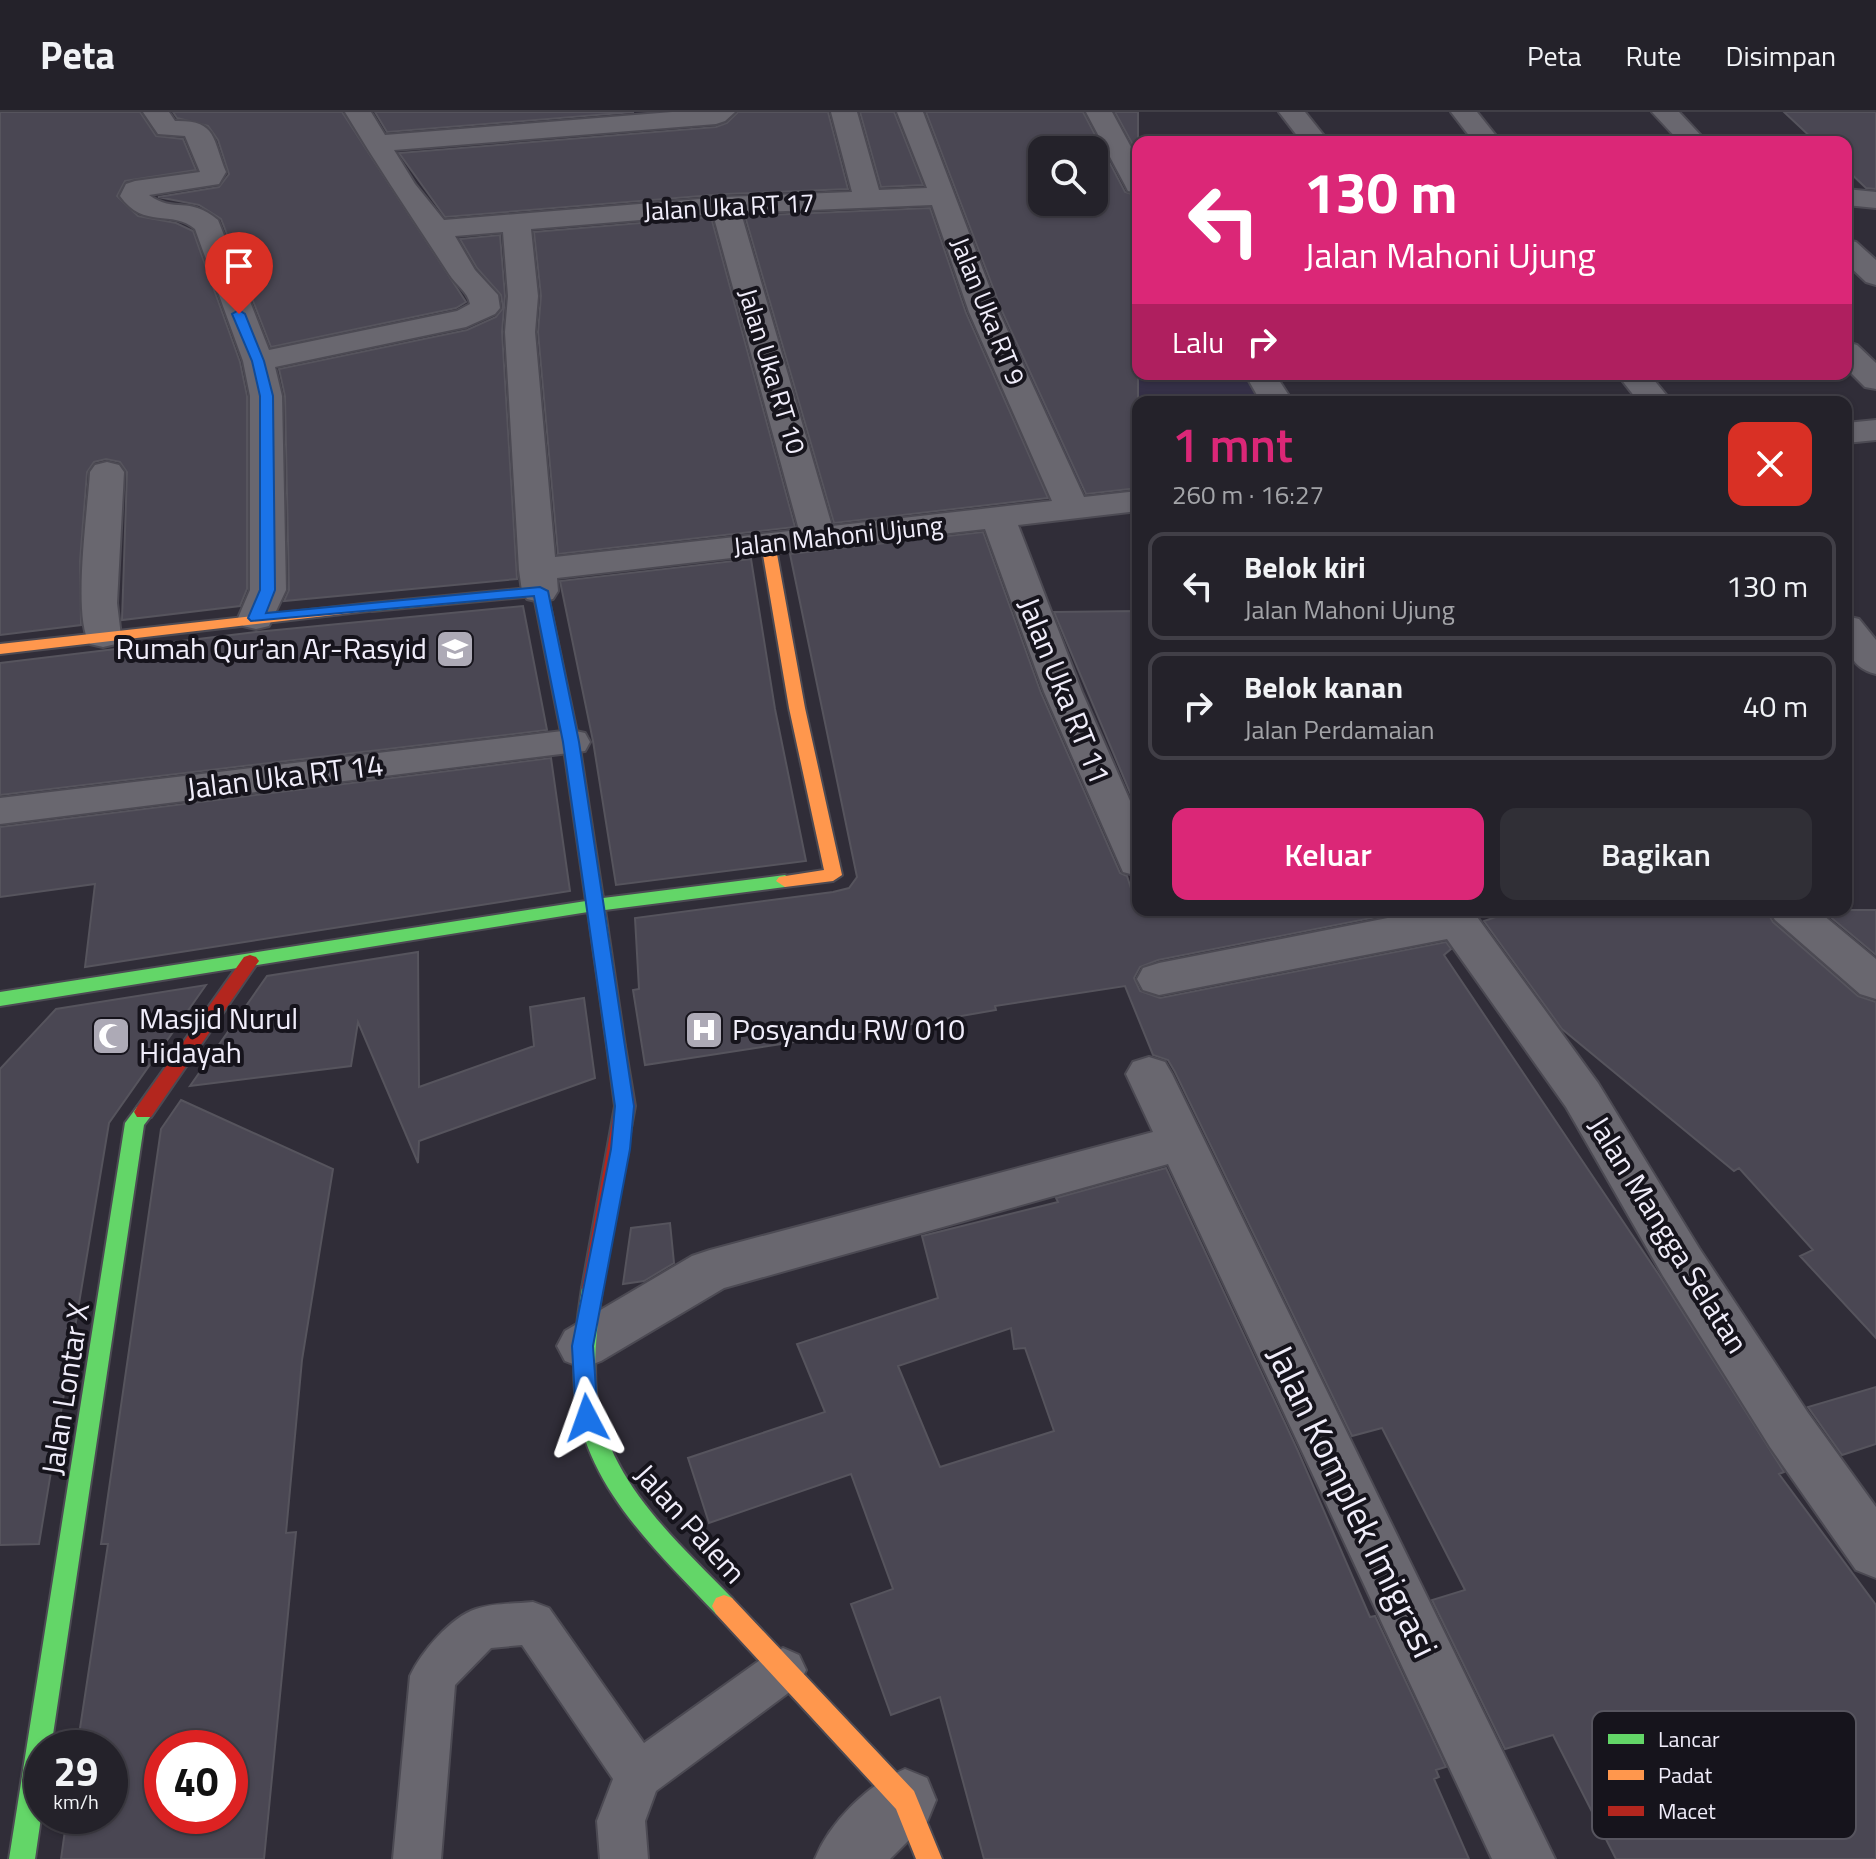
<!DOCTYPE html>
<html lang="id">
<meta charset="utf-8">
<style>
body{margin:0;font-family:"Titillium Web",sans-serif;background:#302f36;color:#f1f3f6;height:100vh;display:flex;flex-direction:column;font-size:30px;white-space:nowrap}
*{box-sizing:border-box;margin:0}
p{font-size:26px;color:#a3a4a8}
.icon{flex:none;width:44px;height:44px;fill:none;stroke:currentColor;stroke-width:2;stroke-linecap:round;stroke-linejoin:round}
.map{position:relative;flex:1;overflow:hidden}
.panel{position:absolute;left:1132px;top:284px;width:720px;height:520px;display:flex;flex-direction:column;background:#24222a;border-radius:16px;box-shadow:0 2px 6px #0004,0 0 0 2px #413f47}
.panel>*{flex:none}
.banner{position:absolute;left:1132px;top:24px;width:720px;height:244px;border-radius:16px;box-shadow:0 2px 6px #0004,0 0 0 2px #413f47;background:#db2777;color:#fff;overflow:hidden}
.tools{position:absolute;left:1028px;top:24px;display:grid;gap:16px}
.tools a{display:grid;place-items:center;width:80px;height:80px;border-radius:16px;background:#24222a;box-shadow:0 2px 6px #0004,0 0 0 2px #413f47;font-size:40px}
.speed{position:absolute;left:24px;top:1618px;display:flex;gap:16px;font-size:40px;font-weight:700;text-align:center}
.speed>*{display:grid;place-content:center;width:104px;height:104px;border-radius:50%;background:#24222a;box-shadow:0 2px 6px #0004,0 0 0 2px #413f47;line-height:1}
.speed small{font-size:20px;font-weight:400}
.speed .limit{border:12px solid #d22;background:#fff;color:#111}
.pin{position:absolute;display:grid;place-items:center;width:68px;height:68px;color:#fff;margin:-82px -34px;border-radius:50% 50% 50% 0;rotate:-45deg;box-shadow:0 0 8px #0007}
.pin .icon{rotate:45deg}
.me{position:absolute;width:88px;margin:-44px;rotate:356deg;stroke-linejoin:round;filter:drop-shadow(0 0 6px #0008)}
.turn{display:flex;align-items:center;gap:28px;height:168px;padding:0 40px;font-size:36px}
.turn .icon{width:104px;height:104px;stroke-width:2.5}
.turn b{display:block;font-size:56px;line-height:68px}
.then{display:flex;align-items:center;height:76px;padding:0 40px;background:#0003;gap:16px;font-size:30px}
.round{display:grid;place-items:center;flex:none;width:84px;height:84px;border-radius:16px;background:#302f36}
.overview{display:flex;align-items:center;justify-content:space-between;height:136px;padding:0 40px}
h1{font-size:48px;font-weight:600;line-height:60px;color:#db2777}
.primary-button{display:flex;gap:16px;margin-top:auto;padding:16px 40px}
.primary-button a{flex:1;height:92px;border-radius:16px;background:#db2777;color:#fff;font-size:32px;font-weight:600;line-height:92px;text-align:center}
.primary-button a+a{background:#302f36;color:#f1f3f6}
ul{padding:0;list-style:none}
li{display:flex;align-items:center;gap:24px;height:108px;margin:0 16px 12px;padding:0 24px;border:4px solid #413f47;border-radius:16px}
li div{flex:1}
li b{display:block;font-size:30px}
li em{font-style:normal}
header{display:flex;align-items:center;gap:48px;box-sizing:border-box;height:112px;padding:0 40px;background:#24222a;border-bottom:2px solid #413f47}
header strong{font-size:38px}
nav{display:flex;gap:44px;margin-inline-start:auto;font-size:28px}
.map>svg:first-child{display:block}
.built{fill:#353047}
.building{fill:#4a4753;stroke:#56545d;stroke-width:2;fill-rule:evenodd}
.lines{fill:none;stroke-linecap:round;stroke-linejoin:round}
.lane-casing{stroke:#4c4a53;stroke-width:4}
.street-casing{stroke:#4c4a53;stroke-width:4}
.fast-casing{stroke:#4c4a53;stroke-width:4}
.slow-casing{stroke:#4c4a53;stroke-width:4}
.jam-casing{stroke:#4c4a53;stroke-width:4}
.lane{fill:#69676f;fill-rule:evenodd}
.street{fill:#69676f;fill-rule:evenodd}
.fast{fill:#63d668;fill-rule:evenodd}
.slow{fill:#ff974d;fill-rule:evenodd}
.jam{fill:#b3261e;fill-rule:evenodd}
.route{fill:#1a73e8;stroke:#114b97;stroke-width:2}
.labels{text-anchor:middle;stroke-width:8;stroke-linejoin:round;paint-order:stroke}
.far-street-label{font-size:26px;fill:#f0edfa;stroke:#16141c}
.poi-label{font-size:30px;fill:#f0edfa;stroke:#16141c;text-anchor:start}
.street-label{font-size:30px;fill:#f0edfa;stroke:#16141c}
.near-street-label{font-size:36px;fill:#f0edfa;stroke:#16141c}
.key{fill:#16141c;stroke:#57555f;stroke-width:2}
.key-label{font-size:22px;fill:#f0edfa}
</style>
<header>
<strong>Peta</strong>
<nav><a>Peta</a><a>Rute</a><a>Disimpan</a></nav>
</header>
<div class="map">
<svg width="1876" height="1747" viewBox="0 0 1876 1747">
<rect width="100%" height="100%" fill="#302d38"/>
<path class="built" d="M1131,181L1138,262H1249L1266,290H1138V369L1078,375L999,193Z"/>
<path class="building" d="M0,0H140L156,24L183,27L196,58L125,69L117,84L138,104L176,111L193,119L240,250L247,284V477L240,494L122,508L127,360L120,350L106,347L94,350L87,360L80,449L81,513L0,523Z
M173,0H342L466,190L456,196L271,235L221,107L199,93L158,85L219,75L229,62L218,28L208,14L177,6Z
M375,0H634L387,20Z
M738,0H828L848,77L725,82L445,105L399,41L716,15L727,11Z
M860,0H894L923,73L881,75Z
M926,0H1083L1125,80L1138,84V376L1086,382L1002,199ZM1042,38H1094V90H1042Z
M1115,0H1138V42Z
M1784,0H1876V77L1866,76L1846,57V30H1816Z
M930,96L966,201L1048,386L834,411L745,104Z
M711,105L795,415L558,442L538,220L541,184L534,120Z
M500,123L505,184L502,220L517,467L284,489L289,478L285,284L279,257L467,218L496,205L503,196L501,183L477,156L460,127Z
M983,420L1041,581L1120,761L1127,764L1138,798H1412L1158,848L1140,855L1134,866L1140,879L1160,886L1446,830L1451,837L1444,843L1659,1163L1784,1360L1779,1362L1876,1493V1747H1616L1553,1623L1505,1637L1432,1488L1465,1478L1382,1316L1352,1324L1175,960L1168,948L1153,943L1125,874L995,894L996,898L938,908L645,953L633,878L639,877L635,806L833,780L849,776L857,765L790,442Z
M751,447L775,597L806,749L616,773L593,629L560,469Z
M523,494L547,618L0,683V551L256,520Z
M1138,499V682L1131,683L1054,500Z
M551,646L570,779L85,855L95,772L0,785V715Z
M1516,798H1766L1773,810L1858,884L1876,890V1226L1800,1144L1813,1138L1739,1056L1734,1059L1562,917L1484,809Z
M1822,798H1876V843Z
M418,840L419,975L534,934L530,895L584,886L595,966L419,1029L418,1051L358,910L351,954L190,974L267,864Z
M206,873L109,1011L39,1432L0,1433V957L56,897Z
M181,988L333,1057L302,1248L286,1421L296,1420L264,1747H61L67,1704H110V1636H77L108,1432H101L161,1017ZM162,1636H230V1704H162Z
M1166,1056L1298,1339L1370,1505L1375,1504L1446,1655L1436,1658L1439,1665L1434,1667L1469,1747H984L940,1585L891,1603L851,1492L893,1477L851,1362L709,1411L688,1346L825,1300L797,1232L938,1186L922,1124L1058,1090L1056,1086ZM1011,1216L1014,1237L1025,1236L1054,1319L940,1355L898,1254Z
M670,1111L674,1151L644,1169L623,1172L631,1116Z
M1876,1275V1332L1842,1343L1808,1295Z"/>
<g class="lines">
<defs>
<path id="lane" d="M533,1490L549,1496L644,1631L767,1543L783,1536L799,1543L806,1558L799,1573L656,1679L645,1709L648,1747H600L597,1709L613,1667L522,1533L491,1536L455,1573L441,1747H393L410,1564C421,1540 451,1505 476,1497C493,1491 515,1492 533,1490Z"/>
<path id="street" d="M143,0H169L175,9C217,8 212,26 226,60L219,72L149,83C175,102 188,83 218,108L269,238L457,199L470,192C468,180 456,173 449,162C414,108 378,55 345,0H371L385,23L672,0H735L725,9L716,12L394,38L415,72L444,108L725,85L852,80L831,0H857L879,78L927,76L897,0H923L999,200L1084,385L1138,379V399L1018,413L1082,580L1138,707V764L1123,760L1044,580L985,417L557,466L558,479L553,487L540,490L527,487L522,479L519,458L505,220L508,184L503,120L455,124L475,158L498,183L500,196L495,202L466,215L275,255L282,284L286,478L269,514L256,517L243,514L238,506L250,478V284L243,249L195,117C172,97 144,118 120,84L126,72L135,69L200,60L185,24L158,22ZM932,93L969,200L1052,389L832,414L741,101ZM713,102L799,418L555,445L535,220L538,184L531,117Z
M1086,0H1112L1138,48V81L1128,79L1125,73Z
M1279,0H1305L1329,30H1302Z
M1451,0H1477L1501,30H1474Z
M1652,0H1679L1707,30H1680Z
M1846,77L1876,80V96L1846,93Z
M1846,128L1856,130L1876,148V173L1866,170L1846,151Z
M1846,230L1857,233L1876,251V277L1865,275L1846,256Z
M1245,262H1275L1293,290H1261Z
M1617,262H1649L1672,290H1639Z
M1876,308V328L1846,331V311Z
M107,350L119,353L124,360L117,491L121,524L116,532L103,535L90,532C72,505 88,396 90,360L95,353Z
M1846,504L1859,507L1876,528V562C1846,555 1846,531 1846,504Z
M571,618L585,621L590,630L585,639L0,712V686Z
M1428,798H1472L1598,971L1699,1136L1808,1301L1876,1395V1466L1856,1458L1770,1335L1663,1164L1566,995L1447,827L1159,883L1143,878L1137,867L1143,856L1159,851Z
M1769,798H1817L1876,847V887L1860,882L1775,808Z
M1149,945L1165,950L1172,962L1555,1747H1492L1168,1052L724,1176L601,1249L583,1256L565,1249L557,1234L565,1219L692,1144L710,1138L1153,1020L1126,962L1133,950Z
M905,1657L927,1666L936,1688L927,1710L890,1747H815C830,1710 868,1672 905,1657Z"/>
<path id="fast" d="M540,475L547,479L579,630L603,786L785,763L794,769L785,775L605,798L625,934L623,939H609L607,934L588,800L0,894V880L586,789L563,630L534,484L372,499L365,495L372,491Z
M144,993L151,995L154,1000L144,1013L51,1636H42V1699L35,1747H9L125,1011L137,995Z
M592,1167L599,1170L602,1176C598,1210 593,1245 596,1280C605,1367 675,1427 732,1486L736,1494L732,1502L724,1505L716,1502C656,1438 582,1372 575,1279C572,1245 577,1210 582,1176L585,1170Z"/>
<path id="slow" d="M768,427L775,431L805,596L842,763L833,769L785,775L776,769L779,765L824,758L789,596L761,431Z
M372,491L379,495L377,498L0,542V532Z
M724,1483L732,1486L914,1679L942,1747H916L896,1697L716,1502L712,1494L716,1486Z"/>
<path id="jam" d="M250,843L256,845L259,849L256,853L151,1005H137L134,1000L137,995L244,845Z
M616,927L623,929L625,934L635,994L602,1176L599,1182L592,1185L585,1182L582,1176L615,994L607,934L609,929Z"/>
</defs>
<use href="#lane" class="lane-casing"/>
<use href="#street" class="street-casing"/>
<use href="#fast" class="fast-casing"/>
<use href="#slow" class="slow-casing"/>
<use href="#jam" class="jam-casing"/>
<use href="#lane" class="lane"/>
<use href="#street" class="street"/>
<use href="#fast" class="fast"/>
<use href="#slow" class="slow"/>
<use href="#jam" class="jam"/>
</g>
<path class="route" d="M239,198L245,202L264,249L273,284L275,478L266,501L540,475L548,479L579,630L634,994L630,1037L593,1234L598,1306L595,1313L587,1316L580,1313L576,1306L572,1234L611,1037L615,994L563,630L534,484L251,509L248,506L260,478V284L252,249L232,202Z"/>
<defs>
<symbol id="school-square" viewBox="-11 -11 22 22"><rect x="-9" y="-9" width="18" height="18" rx="4" fill="#adaab6" stroke="#16141c"/><path d="M0-5L7-2L0 1L-7-2ZM-4 1L0 2.5L4 1V4Q0 6-4 4Z" fill="#fff"/></symbol>
<symbol id="hospital-square" viewBox="-11 -11 22 22"><rect x="-9" y="-9" width="18" height="18" rx="4" fill="#adaab6" stroke="#16141c"/><path d="M-5-5h3v3.5h4V-5h3V5h-3V1.5h-4V5h-3Z" fill="#fff"/></symbol>
<symbol id="mosque-square" viewBox="-11 -11 22 22"><rect x="-9" y="-9" width="18" height="18" rx="4" fill="#adaab6" stroke="#16141c"/><path d="M3.5-4.9A6 6 0 1 0 3.5 4.9A5 5 0 1 1 3.5-4.9Z" fill="#fff"/></symbol>
</defs>
<g fill-rule="evenodd">
<use href="#school-square" x="433" y="515" width="44" height="44"/>
<use href="#hospital-square" x="682" y="896" width="44" height="44"/>
<use href="#mosque-square" x="89" y="902" width="44" height="44"/>
</g>
<g class="labels">
<g class="far-street-label">
<text transform="translate(729 95) rotate(-3)" y="9">Jalan Uka RT 17</text>
<text transform="translate(988 199) rotate(68)" y="9">Jalan Uka RT 9</text>
<text transform="translate(772 259) rotate(73)" y="9">Jalan Uka RT 10</text>
<text transform="translate(838 424) rotate(-6)" y="9">Jalan Mahoni Ujung</text>
</g>
<g class="poi-label">
<text x="427" y="547" text-anchor="end">Rumah Qur'an Ar-Rasyid</text>
<text x="139" y="917">Masjid Nurul<tspan x="139" dy="34">Hidayah</tspan></text>
<text x="732" y="928">Posyandu RW 010</text>
</g>
<g class="street-label">
<text transform="translate(1064 579) rotate(68)" y="10">Jalan Uka RT 11</text>
<text transform="translate(285 665) rotate(-7)" y="10">Jalan Uka RT 14</text>
<text transform="translate(1668 1123) rotate(58)" y="10">Jalan Mangga Selatan</text>
<text transform="translate(66 1277) rotate(-81)" y="10">Jalan Lontar X</text>
<text transform="translate(690 1412) rotate(48)" y="10">Jalan Palem</text>
</g>
<g class="near-street-label">
<text transform="translate(1353 1389) rotate(64)" y="13">Jalan Komplek Imigrasi</text>
</g>
</g>
<rect x="1592" y="1599" width="264" height="128" rx="12" class="key"/>
<rect x="1608" y="1622" width="36" height="10" fill="#63d668"/>
<rect x="1608" y="1658" width="36" height="10" fill="#ff974d"/>
<rect x="1608" y="1694" width="36" height="10" fill="#b3261e"/>
<g class="key-label">
<text x="1658" y="1635">Lancar</text>
<text x="1658" y="1671">Padat</text>
<text x="1658" y="1707">Macet</text>
</g>
</svg>
<div class="tools">
<a><svg class="icon" aria-label="search" viewBox="0 0 24 24"><circle cx="10" cy="10" r="6"/><path d="M15 15l6 6"/></svg></a>
</div>
<div class="speed"><div>29<small>km/h</small></div><div class="limit">40</div></div>
<div class="pin" style="left:239px;top:202px;background:#d93025"><svg class="icon" aria-label="arrive" viewBox="0 0 24 24"><path d="M6 21V4h12l-3 4 3 4H6"/></svg></div>
<svg class="me" style="left:587px;top:1306px" viewBox="-20 -20 40 40"><path d="M0-17L14 15 0 8-14 15z" fill="#1a73e8" stroke="#fff" stroke-width="4"/></svg>
<div class="banner">
<div class="turn"><svg class="icon" aria-label="left" viewBox="0 0 24 24"><path d="M17 20v-9H6M10 6l-5 5 5 5"/></svg><div><b>130 m</b>Jalan Mahoni Ujung</div></div>
<div class="then">Lalu<svg class="icon" aria-label="right" viewBox="0 0 24 24"><path d="M7 20v-9h11M14 6l5 5-5 5"/></svg></div>
</div>
<section class="panel">
<div class="overview"><div><h1>1 mnt</h1><p>260 m · 16:27</p></div><a class="round" style="background:#d93025;color:#fff"><svg class="icon" aria-label="close" viewBox="0 0 24 24"><path d="M6 6l12 12M18 6L6 18"/></svg></a></div>
<ul>
<li><svg class="icon" aria-label="left" viewBox="0 0 24 24"><path d="M17 20v-9H6M10 6l-5 5 5 5"/></svg><div><b>Belok kiri</b><p>Jalan Mahoni Ujung</p></div><em>130 m</em></li>
<li><svg class="icon" aria-label="right" viewBox="0 0 24 24"><path d="M7 20v-9h11M14 6l5 5-5 5"/></svg><div><b>Belok kanan</b><p>Jalan Perdamaian</p></div><em>40 m</em></li>
</ul>
<div class="primary-button"><a>Keluar</a><a>Bagikan</a></div>
</section>
</div>
